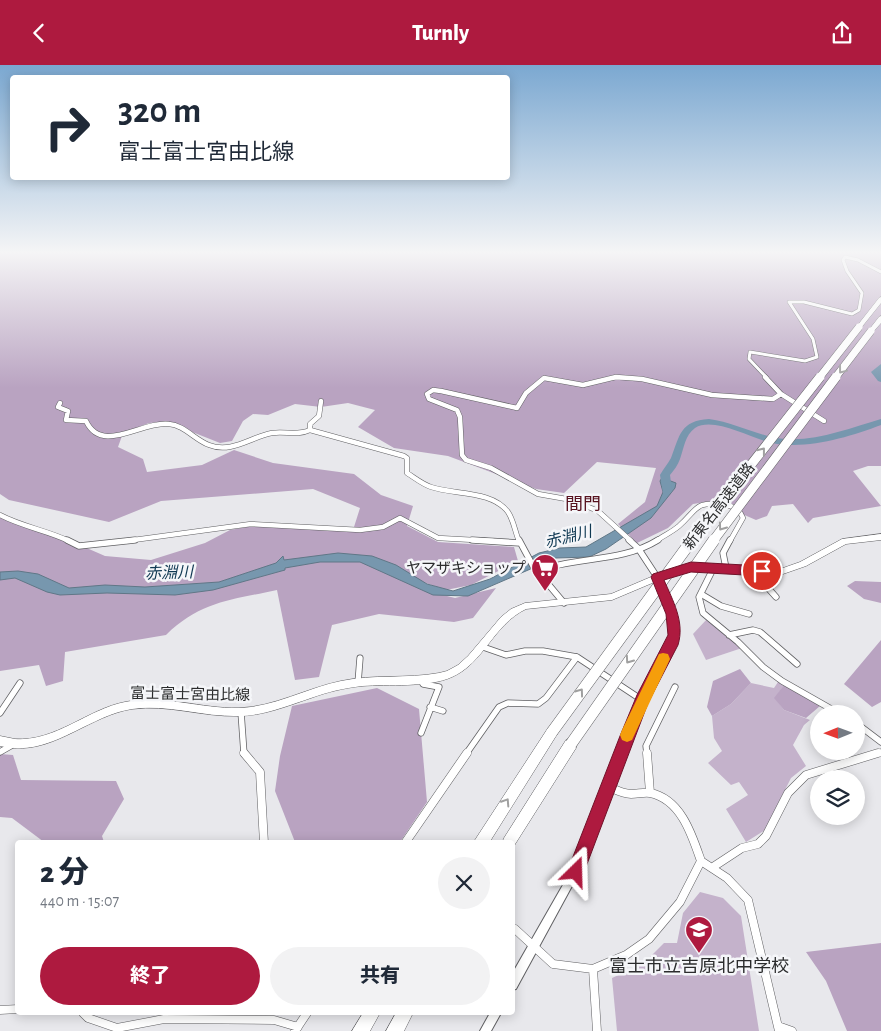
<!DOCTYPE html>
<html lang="ja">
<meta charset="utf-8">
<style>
body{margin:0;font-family:"Alegreya Sans","Noto Sans JP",sans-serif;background:#f2f2f3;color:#1f2937;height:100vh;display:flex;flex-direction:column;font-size:19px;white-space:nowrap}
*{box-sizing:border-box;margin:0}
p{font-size:16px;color:#747a83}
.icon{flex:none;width:28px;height:28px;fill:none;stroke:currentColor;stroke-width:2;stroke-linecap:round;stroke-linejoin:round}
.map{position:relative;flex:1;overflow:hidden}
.panel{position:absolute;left:15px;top:775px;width:500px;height:175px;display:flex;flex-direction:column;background:#fff;border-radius:5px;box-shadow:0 2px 12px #0003}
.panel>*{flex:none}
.banner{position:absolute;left:10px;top:10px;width:500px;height:105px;border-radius:5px;box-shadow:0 2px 12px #0003;background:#fff;color:#1f2937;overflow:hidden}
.needle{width:32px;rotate:269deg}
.tools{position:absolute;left:810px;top:640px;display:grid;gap:10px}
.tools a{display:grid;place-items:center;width:55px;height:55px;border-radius:50%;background:#fff;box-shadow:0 2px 12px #0003;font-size:25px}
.pin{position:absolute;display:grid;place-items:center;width:42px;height:42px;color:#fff;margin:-21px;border:2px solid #fff;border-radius:50%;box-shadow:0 1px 5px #0007}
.me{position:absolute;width:55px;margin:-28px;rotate:22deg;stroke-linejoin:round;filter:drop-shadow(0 0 4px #0008)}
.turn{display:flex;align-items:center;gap:18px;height:105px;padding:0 25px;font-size:22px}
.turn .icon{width:65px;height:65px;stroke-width:2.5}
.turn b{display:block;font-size:35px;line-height:42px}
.round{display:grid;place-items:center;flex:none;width:52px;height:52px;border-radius:26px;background:#f2f2f3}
.overview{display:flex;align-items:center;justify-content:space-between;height:85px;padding:0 25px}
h1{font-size:30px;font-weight:800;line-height:38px}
.primary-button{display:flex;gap:10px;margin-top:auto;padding:10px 25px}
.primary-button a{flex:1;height:58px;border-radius:30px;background:#ae1a3f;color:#fff;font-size:20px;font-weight:800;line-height:58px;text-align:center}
.primary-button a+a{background:#f2f2f3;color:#1f2937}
header{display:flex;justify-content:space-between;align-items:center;height:65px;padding:0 25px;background:#ae1a3f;color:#fff;font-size:22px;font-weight:800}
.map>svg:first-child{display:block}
.green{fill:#c4b2cb}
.forest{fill:#b9a3c1}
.water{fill:#7797ae;stroke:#607787}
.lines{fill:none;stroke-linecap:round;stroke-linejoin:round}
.river{fill:#7797ae;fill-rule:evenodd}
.minor-far3-casing{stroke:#606063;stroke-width:4}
.minor-far2-casing{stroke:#606063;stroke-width:5.5}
.minor-far1-casing{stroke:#606063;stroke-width:7}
.minor-casing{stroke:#606063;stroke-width:9}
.tertiary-casing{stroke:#606063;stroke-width:2}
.primary-casing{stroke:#606063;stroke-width:1}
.motorway-casing{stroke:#606063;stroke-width:1}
.minor-far3{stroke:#fff;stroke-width:3}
.minor-far2{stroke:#fff;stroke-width:4.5}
.minor-far1{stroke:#fff;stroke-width:5.5}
.minor{stroke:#fff;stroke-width:8}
.tertiary{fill:#fff;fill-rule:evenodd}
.primary{fill:#fff;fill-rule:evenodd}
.motorway{fill:#fff;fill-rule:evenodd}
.motorway-bridge-far2-casing{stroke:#606063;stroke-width:8;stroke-linecap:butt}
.motorway-bridge-far1-casing{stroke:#606063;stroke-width:10;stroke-linecap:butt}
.motorway-bridge-casing{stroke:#606063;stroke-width:12;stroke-linecap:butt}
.motorway-bridge-far2{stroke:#fff;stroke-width:7}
.motorway-bridge-far1{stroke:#fff;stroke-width:9}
.motorway-bridge{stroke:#fff;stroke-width:11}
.oneway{stroke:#a0a0a0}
.route{fill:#ae1a3f;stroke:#711129}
.slow{fill:#f59e0b}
.labels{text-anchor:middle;stroke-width:5;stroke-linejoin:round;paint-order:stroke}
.street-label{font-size:15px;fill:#2b2c2d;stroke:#f5f6f9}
.poi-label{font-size:15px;fill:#2b2c2d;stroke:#f5f6f9;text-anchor:end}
.water-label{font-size:16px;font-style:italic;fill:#0f3852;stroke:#f5f6f9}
.quarter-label{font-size:18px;fill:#57121f;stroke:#f5f6f9}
.near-poi-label{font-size:18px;fill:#2b2c2d;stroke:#f5f6f9}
</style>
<header><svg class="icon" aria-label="back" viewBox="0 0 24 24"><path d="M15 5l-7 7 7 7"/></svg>Turnly<svg class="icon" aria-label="share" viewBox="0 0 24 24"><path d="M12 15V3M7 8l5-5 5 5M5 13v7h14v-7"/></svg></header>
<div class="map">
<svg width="881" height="966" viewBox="0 0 881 966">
<rect width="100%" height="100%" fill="#e8e8ec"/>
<path class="green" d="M707,554L742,583L706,595L693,569Z
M778,617L784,620L775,633L784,645L810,655L804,660L793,680L806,701L791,713L765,765L746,777L726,744L748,730L739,717L731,720L708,698L722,686L714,673L712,651L731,639L751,618L774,623Z
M700,827L723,833L741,851L759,966H617L612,913L643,899L664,878H677L683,848Z"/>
<path class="forest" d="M0,187H881V401H868L853,406L881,441L813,453L808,458L793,439L772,441L767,451L756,455L712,436L693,439L668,463L637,478L618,459L645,437L656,403L597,397L564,428L536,424L448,391L394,383L358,362L375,345L348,338L321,342L295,339L268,350L253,349L243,356L232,376L220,378L167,357L149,358L123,368L118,382L143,394L147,407L202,400L234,385L273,398L354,409L381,430L413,441L407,461L438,477L514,482L518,496L471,520L446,525L356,494L423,525L455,533L496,523L473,553L454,557L379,549L332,560L319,612L295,615L277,525C232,535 201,536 166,570L65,587L63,616L46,621L39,600L0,606V452L50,467L105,491L151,495L205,478L230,465L252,461L320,465L354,462L360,443L313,424L161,436L109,457L9,435L0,429Z
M855,516L881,517V538L864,534L847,521Z
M881,575V637L872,642L844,619Z
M740,604L751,618L731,639L712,651L707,642L713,616Z
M784,620L820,641L806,653L784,645L774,633Z
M377,623L419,644L427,737L400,777H295L275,726L280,691L292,641Z
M0,689L13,690L21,715L116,716L124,734L102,771L104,777H44L12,753L0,752Z
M881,878V966H847L826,916L806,887Z"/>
<path class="water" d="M664,409L668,415L676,418L675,423L651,453L606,484L589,492L556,493L468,531L433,530L360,497H320L285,503V505L213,525L175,530L107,528L60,530L47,527L15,513L0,515V507L18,506L38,509L69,523L105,520L145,522L219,517L276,498L283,491L284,495L338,488L372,491L396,500L427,519L453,526L490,514L539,488L560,483L586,482L657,441L663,427L660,416Z"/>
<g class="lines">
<path class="river" d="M881,299V317L878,316L871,307Z
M709,354C731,357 750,367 772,372C808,380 847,364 881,354V360C849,372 807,385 772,378C752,374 714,351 695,363C685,370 684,383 680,394C678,400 674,405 670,410L672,425L671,428H663L660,410C663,404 668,399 671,393C680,370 680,356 709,354Z"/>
<defs>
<path id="minor-far3" d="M611,313H631
M767,313L749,294L750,287L805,296L817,292L813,274L789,237H804L852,249L859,245L862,228L847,206L843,195L845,192L858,195L881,207"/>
<path id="minor-far2" d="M781,329L824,356
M60,338L58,342L68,346L66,355L86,356C102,390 141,356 169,359C184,360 195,375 209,380C231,389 251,372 272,368C286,366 297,371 310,365V359L319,351L321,336
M310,365L404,391L407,393V408C415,413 422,419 431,422C454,430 492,425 508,447C514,456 515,467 519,476
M0,450C23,462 46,465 69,476
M126,476L251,459L360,465L383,462L400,453L438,473L493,476
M631,476L598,446L572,435L538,429L491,403L466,395L462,390L460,352L457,345L429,334L427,329L433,325L441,326L517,343L526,328L544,313L583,320L616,312L642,314L712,330L773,334L781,329L765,312
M656,476C663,471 672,467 679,461C699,443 694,436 725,440C734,441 740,445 743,453L730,476"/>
<path id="minor-far1" d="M67,475L79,481L135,475
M472,475L520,478
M519,475L533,501L564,538
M629,475L638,483L657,512
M714,502L699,532L703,548L738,577L763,602L782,616L840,649
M726,503L723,488L730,475
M752,505L776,532
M537,506C577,491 621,498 658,475
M701,529L721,541L749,549
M729,570L753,565L760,567L797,599
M483,582L506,590L525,586H543L577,592L642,635
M421,614L423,619L439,622L421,668
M358,618L360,593
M430,642L443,646
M241,647L244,689
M0,648L20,618
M856,658L881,677
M0,687L14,679
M466,689L499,642L508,638L538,639L546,633L577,592
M647,689L646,681L675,622
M874,689L881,687"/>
<path id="minor" d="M244,688L260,707L264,778
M647,688L650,728
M405,778L467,688
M701,796L727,813L748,835L779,966
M713,802L742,783L758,779L766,771L788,728L806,710L878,688
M515,864L553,899L593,904L626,890L649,874L680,837L701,796C692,770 681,734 650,728C644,727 638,729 631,729C623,729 616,725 609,722
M593,904L597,966
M0,945L18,944
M83,948L88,953L117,963L164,954L274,955L298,962
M778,961L792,966
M295,966L307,948"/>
<path id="tertiary" d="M660,515L662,516L663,518L678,560L675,580L658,609L629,676L607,740L578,810L516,924L512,925V909L572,804L599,740L622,673L652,605L668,579L672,560L657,518L658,516Z
M490,948H501L491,966H480Z"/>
<path id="primary" d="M881,469V475L846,479L806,501L783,509L691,505L676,508L612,535L526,544C493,560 484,598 452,612C428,623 388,619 362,621C344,623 327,627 311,633C287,641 263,651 238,651C202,652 168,639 132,644C92,650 56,686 15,683C10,683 5,682 0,681V671C5,672 10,673 15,674C55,677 88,644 125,637C163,629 201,644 239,643C274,642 307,623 341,616C373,609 407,614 439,608L447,606L458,600L468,591L501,552L511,544L525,538L611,529L672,503L691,499L783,503L800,497L842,474Z"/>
<path id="motorway" d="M881,232V238L861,263H857V261L879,233Z
M881,251V258L873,267H869L868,266L879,252Z
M552,661L556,663L558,667L556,671L489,778H473L548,663Z
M571,673L576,675L577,679L576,683L512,784V778H502L504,773L566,675Z
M363,948H380L370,966H352Z
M396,948H413L404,966H386Z"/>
</defs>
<use href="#minor-far3" class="minor-far3-casing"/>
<use href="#minor-far2" class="minor-far2-casing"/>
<use href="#minor-far1" class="minor-far1-casing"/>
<use href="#minor" class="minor-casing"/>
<use href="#tertiary" class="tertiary-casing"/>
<use href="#primary" class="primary-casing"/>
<use href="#motorway" class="motorway-casing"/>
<use href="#minor-far3" class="minor-far3"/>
<use href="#minor-far2" class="minor-far2"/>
<use href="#minor-far1" class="minor-far1"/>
<use href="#minor" class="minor"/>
<use href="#tertiary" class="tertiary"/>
<use href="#primary" class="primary"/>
<use href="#motorway" class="motorway"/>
<defs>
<path id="motorway-bridge-far2" d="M819,313L859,262
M835,313L871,266"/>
<path id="motorway-bridge-far1" d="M691,476L820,312
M713,476L836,312"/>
<path id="motorway-bridge" d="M552,667L692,475
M571,679L714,475"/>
</defs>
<use href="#motorway-bridge-far2" class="motorway-bridge-far2-casing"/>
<use href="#motorway-bridge-far1" class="motorway-bridge-far1-casing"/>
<use href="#motorway-bridge" class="motorway-bridge-casing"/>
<use href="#motorway-bridge-far2" class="motorway-bridge-far2"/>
<use href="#motorway-bridge-far1" class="motorway-bridge-far1"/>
<use href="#motorway-bridge" class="motorway-bridge"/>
</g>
<defs><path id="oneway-chevron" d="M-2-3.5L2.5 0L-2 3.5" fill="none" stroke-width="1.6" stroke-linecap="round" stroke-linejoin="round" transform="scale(1.25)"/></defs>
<g class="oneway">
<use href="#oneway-chevron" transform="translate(842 305) rotate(127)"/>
<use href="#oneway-chevron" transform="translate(762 386) rotate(-52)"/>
<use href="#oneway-chevron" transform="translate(722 462) rotate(126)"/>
<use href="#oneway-chevron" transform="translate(629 595) rotate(125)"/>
<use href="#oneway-chevron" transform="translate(580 627) rotate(-54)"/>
<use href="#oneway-chevron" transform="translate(506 737) rotate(-57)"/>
</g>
<linearGradient id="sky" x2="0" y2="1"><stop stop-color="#7ba8d1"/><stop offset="0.58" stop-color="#f5f5f6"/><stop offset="1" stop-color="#f5f5f6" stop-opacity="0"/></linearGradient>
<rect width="881" height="323" fill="url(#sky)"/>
<path class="route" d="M691,497L762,501L767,506L762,511L691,507L664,515C673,536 685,557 678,580L648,638L584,807L581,813L576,815L570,813L567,807L620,671L637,630L668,570L666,549L651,512L653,509Z"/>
<path class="slow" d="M663,588L668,589L670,594L632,675L627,677L622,675L620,670L622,665L659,589Z"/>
<defs>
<symbol id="supermarket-pin" viewBox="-11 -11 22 30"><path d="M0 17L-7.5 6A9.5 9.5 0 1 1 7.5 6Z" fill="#ae1a3f" stroke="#f5f6f9"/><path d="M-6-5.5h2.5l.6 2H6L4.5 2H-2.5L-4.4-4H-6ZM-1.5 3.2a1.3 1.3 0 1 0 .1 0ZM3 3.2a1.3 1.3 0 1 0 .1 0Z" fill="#fff"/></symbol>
<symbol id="school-pin" viewBox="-11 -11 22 30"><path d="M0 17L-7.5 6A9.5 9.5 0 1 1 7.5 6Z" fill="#ae1a3f" stroke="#f5f6f9"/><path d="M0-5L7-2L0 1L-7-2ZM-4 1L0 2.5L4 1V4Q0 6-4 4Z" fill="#fff"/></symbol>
</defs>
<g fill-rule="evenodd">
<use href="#supermarket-pin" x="529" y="487" width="32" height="43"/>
<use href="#school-pin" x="683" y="849" width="32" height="43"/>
</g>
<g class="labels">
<g class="street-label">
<text transform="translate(719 441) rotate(-52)" y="5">新東名高速道路</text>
<text transform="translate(190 629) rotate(1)" y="5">富士富士宮由比線</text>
</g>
<g class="poi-label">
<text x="526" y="508">ヤマザキショップ</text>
</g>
<g class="water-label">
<text transform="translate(568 471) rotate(-14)" y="6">赤淵川</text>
<text transform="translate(169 507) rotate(-2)" y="6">赤淵川</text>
</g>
<g class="quarter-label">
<text x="583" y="445">間門</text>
</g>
<g class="near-poi-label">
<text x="699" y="907">富士市立吉原北中学校</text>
</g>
</g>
</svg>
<div class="tools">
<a><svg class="needle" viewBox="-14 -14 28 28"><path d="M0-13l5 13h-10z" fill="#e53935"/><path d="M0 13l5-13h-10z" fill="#747a83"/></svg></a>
<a><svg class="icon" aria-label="layers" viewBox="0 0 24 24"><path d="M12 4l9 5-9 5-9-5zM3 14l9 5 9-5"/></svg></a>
</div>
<div class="pin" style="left:762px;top:506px;background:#d93025"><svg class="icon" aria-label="arrive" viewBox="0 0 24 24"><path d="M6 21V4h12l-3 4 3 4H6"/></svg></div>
<svg class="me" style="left:576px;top:807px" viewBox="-20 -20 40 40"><path d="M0-17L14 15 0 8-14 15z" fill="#ae1a3f" stroke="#fff" stroke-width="4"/></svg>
<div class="banner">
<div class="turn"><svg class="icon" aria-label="right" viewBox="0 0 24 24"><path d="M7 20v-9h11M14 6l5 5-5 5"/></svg><div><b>320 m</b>富士富士宮由比線</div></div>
</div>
<section class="panel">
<div class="overview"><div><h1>2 分</h1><p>440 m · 15:07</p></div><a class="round"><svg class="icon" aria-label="close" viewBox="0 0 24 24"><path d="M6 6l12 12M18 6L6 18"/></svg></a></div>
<div class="primary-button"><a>終了</a><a>共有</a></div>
</section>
</div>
